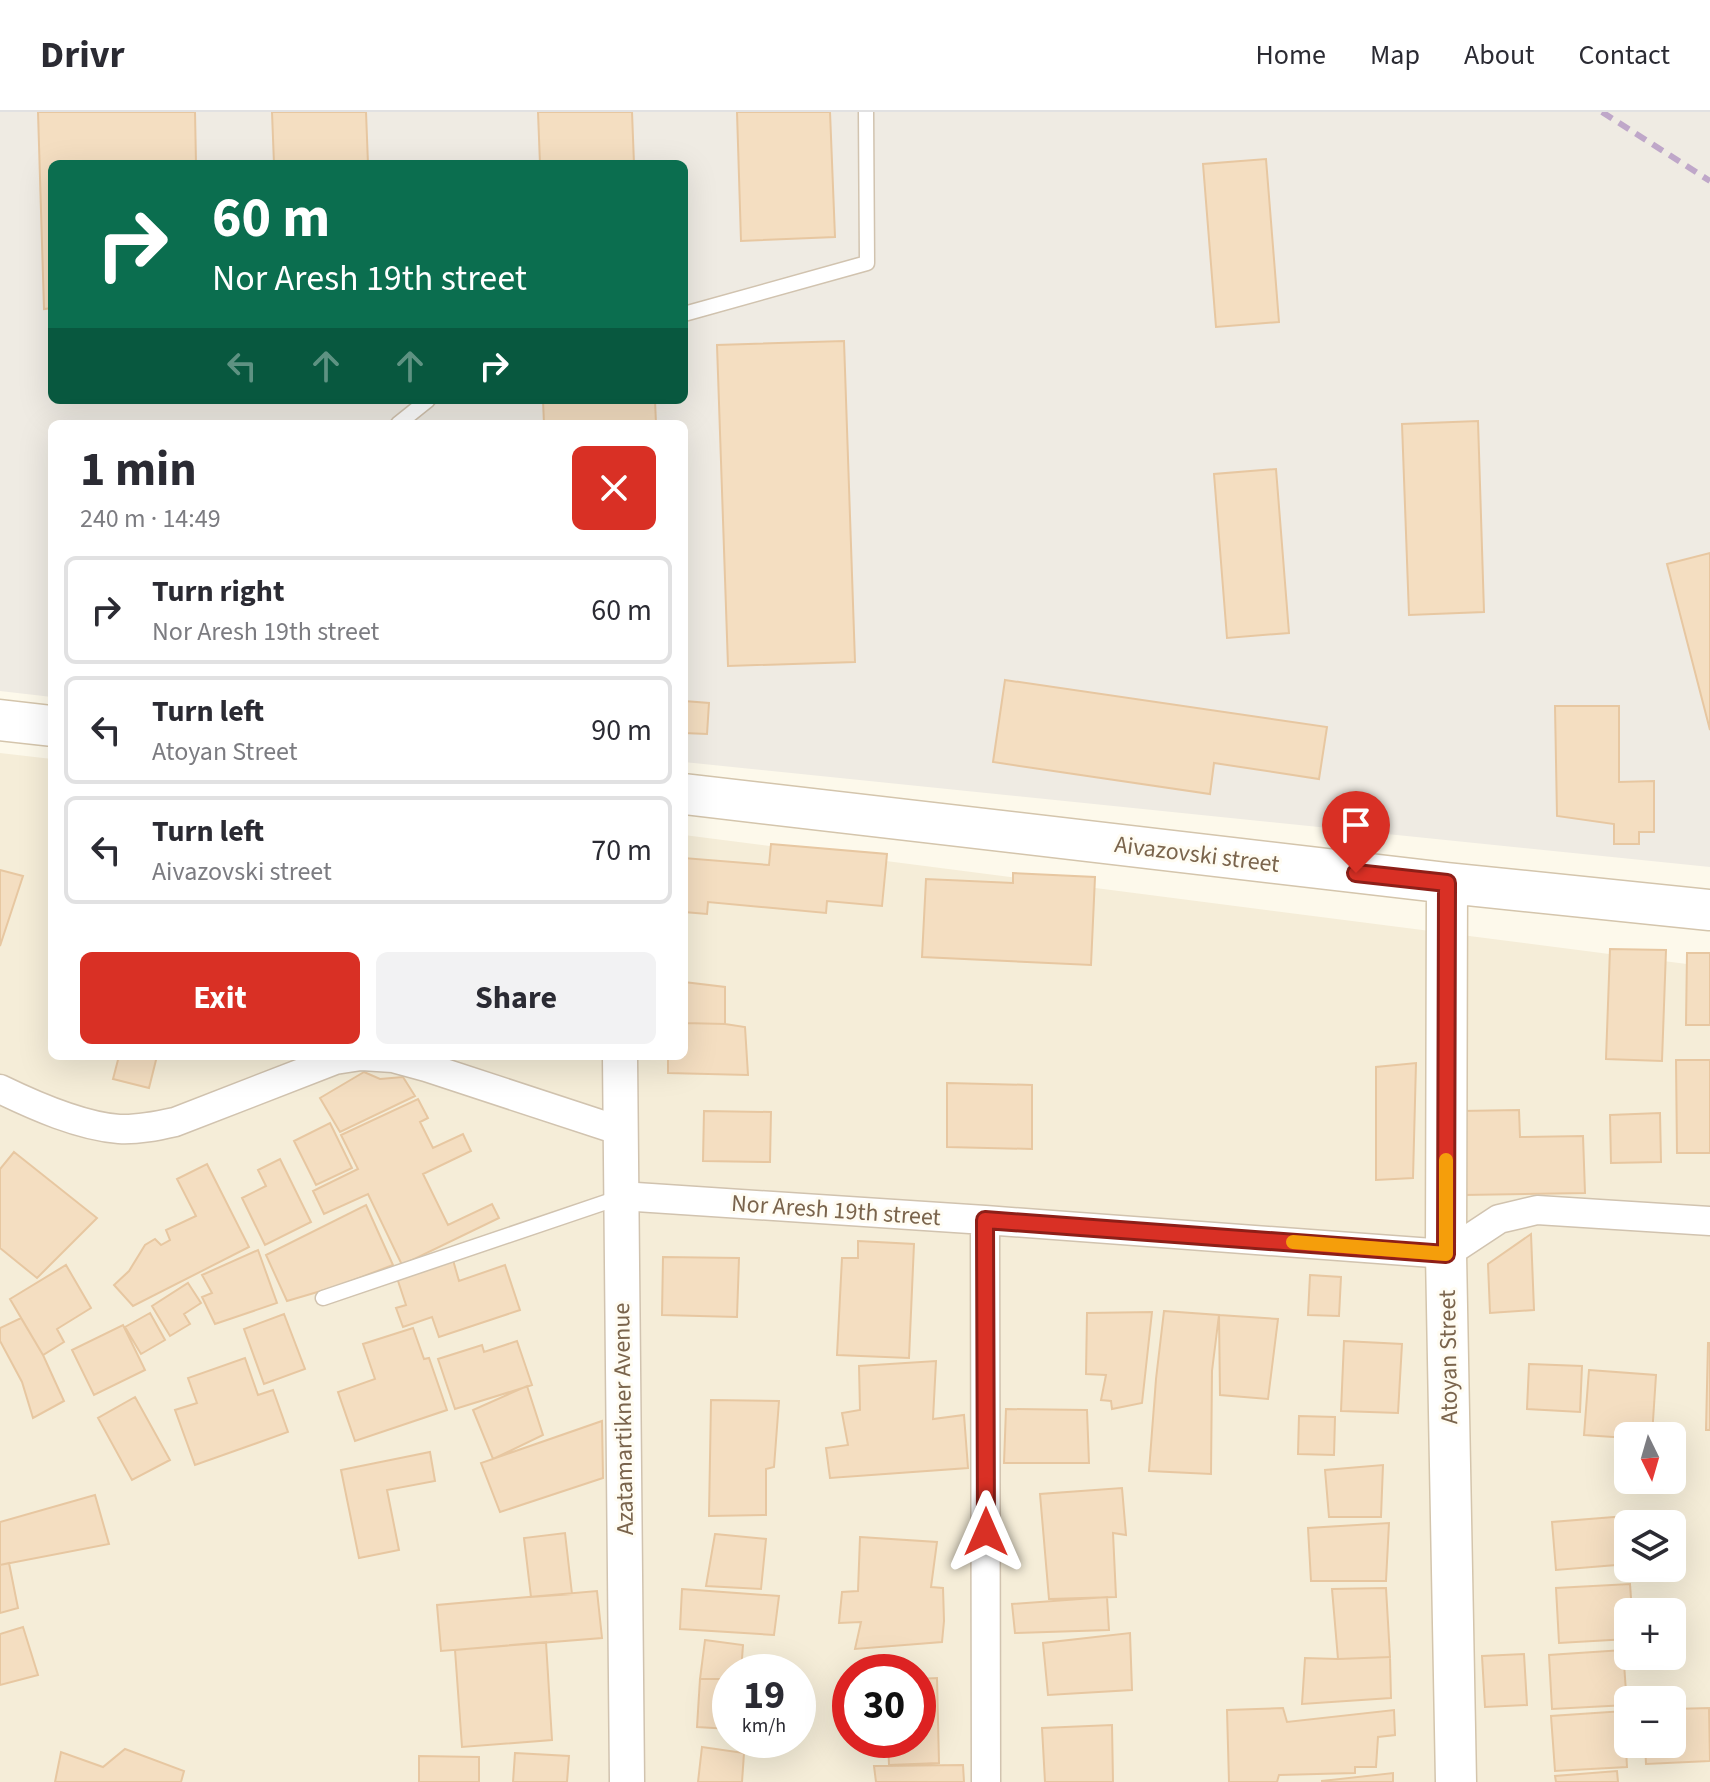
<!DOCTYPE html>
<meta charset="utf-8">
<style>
body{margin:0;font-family:"Source Sans 3",sans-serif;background:#f2f2f3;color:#2b2b33;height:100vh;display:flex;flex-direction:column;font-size:30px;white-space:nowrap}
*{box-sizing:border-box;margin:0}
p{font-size:26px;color:#7c7c81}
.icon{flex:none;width:44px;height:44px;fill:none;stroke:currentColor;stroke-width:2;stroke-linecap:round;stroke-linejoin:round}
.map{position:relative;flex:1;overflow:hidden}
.drawer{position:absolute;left:48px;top:308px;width:640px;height:640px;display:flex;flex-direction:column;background:#fff;border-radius:12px;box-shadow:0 8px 32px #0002}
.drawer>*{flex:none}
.banner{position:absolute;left:48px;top:48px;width:640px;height:244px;border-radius:12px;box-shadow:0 8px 32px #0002;background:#0b6e4f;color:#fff;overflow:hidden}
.needle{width:52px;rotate:175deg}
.fabs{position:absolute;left:1614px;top:1310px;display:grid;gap:16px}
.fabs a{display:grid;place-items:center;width:72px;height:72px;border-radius:12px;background:#fff;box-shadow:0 8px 32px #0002;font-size:40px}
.speed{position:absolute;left:712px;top:1542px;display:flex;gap:16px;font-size:40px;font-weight:700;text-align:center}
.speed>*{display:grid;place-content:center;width:104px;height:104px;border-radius:50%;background:#fff;box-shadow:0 8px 32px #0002;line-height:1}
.speed small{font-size:20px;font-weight:400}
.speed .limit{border:12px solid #d22;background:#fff;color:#111}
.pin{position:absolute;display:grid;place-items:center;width:68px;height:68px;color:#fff;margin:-82px -34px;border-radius:50% 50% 50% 0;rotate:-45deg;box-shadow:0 0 8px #0007}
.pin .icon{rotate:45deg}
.me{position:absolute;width:88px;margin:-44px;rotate:0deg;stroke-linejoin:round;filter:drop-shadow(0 0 6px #0008)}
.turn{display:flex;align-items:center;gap:28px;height:168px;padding:0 32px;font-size:36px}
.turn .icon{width:104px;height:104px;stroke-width:2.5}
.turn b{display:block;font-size:56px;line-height:68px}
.lanes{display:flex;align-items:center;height:76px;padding:0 32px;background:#0003;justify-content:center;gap:40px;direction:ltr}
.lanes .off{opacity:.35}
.round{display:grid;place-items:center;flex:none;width:84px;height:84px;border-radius:12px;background:#f2f2f3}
.overview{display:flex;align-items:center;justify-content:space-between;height:136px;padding:0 32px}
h1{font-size:48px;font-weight:700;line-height:60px}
.primary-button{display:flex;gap:16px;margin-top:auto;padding:16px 32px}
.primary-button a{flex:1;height:92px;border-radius:12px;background:#d93025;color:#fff;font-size:32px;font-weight:700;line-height:92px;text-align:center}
.primary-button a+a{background:#f2f2f3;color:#2b2b33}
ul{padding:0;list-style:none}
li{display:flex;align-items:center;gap:24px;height:108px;margin:0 16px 12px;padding:0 16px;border:4px solid #e1e1e2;border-radius:12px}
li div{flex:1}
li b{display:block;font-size:30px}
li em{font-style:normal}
header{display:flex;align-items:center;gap:48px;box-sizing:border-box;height:112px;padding:0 40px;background:#fff;border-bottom:2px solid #e1e1e2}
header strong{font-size:38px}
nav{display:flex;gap:44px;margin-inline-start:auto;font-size:28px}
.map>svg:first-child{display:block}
.residential{fill:#f5edd8;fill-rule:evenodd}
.industrial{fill:#efebe3;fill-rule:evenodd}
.building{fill:#f4dec1;stroke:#e7c7a1;stroke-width:2}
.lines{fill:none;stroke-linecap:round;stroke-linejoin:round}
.service-casing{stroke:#d1c3af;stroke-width:17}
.minor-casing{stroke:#d1c3af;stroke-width:31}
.tertiary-casing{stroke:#d1c3af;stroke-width:37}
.secondary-casing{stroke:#d4c5ac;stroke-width:43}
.service{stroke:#fff;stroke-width:14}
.minor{stroke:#fff;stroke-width:28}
.tertiary{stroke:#fff;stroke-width:34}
.secondary{stroke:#fff;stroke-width:40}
.rail{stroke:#bfa7c9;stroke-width:6;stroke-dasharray:12 8;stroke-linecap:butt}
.route-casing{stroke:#8d1f18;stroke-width:20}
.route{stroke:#d93025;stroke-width:14}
.slow{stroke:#f59e0b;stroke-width:14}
.labels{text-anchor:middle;stroke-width:6;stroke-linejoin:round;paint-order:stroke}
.street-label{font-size:24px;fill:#7a644c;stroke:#fffcf2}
</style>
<header>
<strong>Drivr</strong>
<nav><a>Home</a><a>Map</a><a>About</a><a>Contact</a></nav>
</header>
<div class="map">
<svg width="1710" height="1670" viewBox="0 0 1710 1670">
<rect width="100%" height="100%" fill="#fdf9eb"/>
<path class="residential" d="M0,641L52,647V944H684V723L1710,855V1670H0ZM1628,1324H1672V1368H1628ZM1628,1412H1672V1456H1628ZM1628,1500H1672V1544H1628ZM730,1560H798V1628H730ZM850,1560H918V1628H850ZM1628,1588H1672V1632H1628Z"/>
<path class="industrial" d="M0,0H1710V755L684,650V312H52V585L0,579ZM52,52H684V288H52Z"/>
<path class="building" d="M38,0H195L196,52H52V196L44,197Z
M272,0H366L368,52H274Z
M538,0H632L634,52H540Z
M737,0H830L835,125L741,129Z
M1266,47L1279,210L1216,215L1203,52Z
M844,229L855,550L728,554L717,233Z
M543,288H655L656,312H544Z
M1478,309L1484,500L1409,503L1402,312Z
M1276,357L1289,521L1227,526L1214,362Z
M1710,441V618L1667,452Z
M1005,568L1327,615L1319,667L1214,651L1210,682L993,650Z
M684,589L709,591L707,622L684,621Z
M1555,594H1619V670L1654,669V720H1639V732H1614V712L1557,704Z
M771,732L887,742L882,794L827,789L826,801L708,790L707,802L684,800V746L769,753Z
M0,758L23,764L0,834Z
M1013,761L1095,765L1091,853L922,845L926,767L1013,771Z
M1610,837L1666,838L1662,949L1606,947Z
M1687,841H1710V913H1686Z
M684,870L725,875V912L684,911Z
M684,911L725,912L745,915L748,963L668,961V944H684Z
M119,944H157L149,976L113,967Z
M1676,948H1710V1041H1677Z
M1416,951L1413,1066L1376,1068V955Z
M364,960L380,967L403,965L415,984L340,1020L320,986Z
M947,971L1032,973V1037L947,1035Z
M418,987L428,1006L420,1010L433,1036L463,1022L471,1039L423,1062L448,1113L492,1092L499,1106L402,1153L368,1082L324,1102L313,1079L358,1057L341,1023Z
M1519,998L1520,1025L1583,1024L1585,1081L1463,1083L1461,999Z
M704,999L771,1000L770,1050L703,1049Z
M1660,1001L1661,1050L1611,1051L1610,1003Z
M330,1011L352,1056L316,1073L294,1029Z
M14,1040L97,1106L37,1166L0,1136V1057Z
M280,1047L311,1110L265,1133L242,1086L266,1074L258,1058Z
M207,1052L249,1135L133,1194L114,1173L129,1159L145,1133L155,1127L161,1133L170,1128L166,1118L196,1104L177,1067Z
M366,1093L393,1153L338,1174L287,1189L266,1143Z
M1531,1122L1534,1198L1490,1201L1488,1152Z
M858,1129L914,1132L909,1246L837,1243L842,1146H858Z
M258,1138L277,1191L215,1212L202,1185L212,1181L202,1163Z
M663,1145L739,1146L737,1205L662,1203Z
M453,1148L459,1169L505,1153L520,1198L439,1225L432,1205L403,1215L396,1196L406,1193L397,1166Z
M66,1153L91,1196L57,1217L64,1230L43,1243L10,1187Z
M1310,1163L1341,1165L1339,1204L1308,1203Z
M188,1171L201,1191L184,1202L190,1212L170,1224L152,1194Z
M1164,1199L1219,1203L1212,1259L1211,1362L1149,1359L1156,1267Z
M1152,1200L1142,1291L1112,1297L1111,1289L1101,1288L1106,1263L1086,1262L1087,1201Z
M150,1201L165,1228L141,1242L125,1215Z
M284,1202L305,1257L264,1272L244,1217Z
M1219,1203L1278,1207L1268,1287L1220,1283Z
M21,1206L43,1243L64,1289L33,1306L22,1270L0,1229V1216Z
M123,1213L145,1258L94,1283L72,1238Z
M413,1216L424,1247L429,1246L447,1298L355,1329L338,1280L375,1267L363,1232Z
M517,1229L532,1273L455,1297L438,1247L482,1233L484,1240Z
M1344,1229L1402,1232L1398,1301L1341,1299Z
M1708,1231H1710V1318H1706Z
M245,1246L258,1283L273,1278L288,1320L195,1353L175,1298L197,1291L188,1266Z
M936,1249L933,1307L964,1303L968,1356L830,1366L826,1336L848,1333L842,1301L860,1298L859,1254Z
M1529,1252L1582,1254L1580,1300L1527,1297Z
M1589,1258L1656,1263L1652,1324H1628V1326L1584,1323Z
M527,1274L543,1323L493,1347L473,1298Z
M135,1285L170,1348L132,1368L98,1306Z
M711,1288L779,1289L774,1355L766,1357V1403L709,1404Z
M1006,1297L1087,1298L1089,1351H1004Z
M1299,1304L1335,1305L1334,1343L1298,1342Z
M602,1309L603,1366L500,1400L481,1351Z
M430,1340L435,1369L387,1378L399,1438L359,1446L341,1358Z
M1383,1353L1381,1405H1329L1325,1358Z
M1122,1376L1126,1423L1113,1421L1116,1485L1049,1487L1040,1382Z
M95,1383L109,1432L0,1453V1410Z
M1651,1402L1652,1412H1628V1452L1556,1458L1552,1410Z
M1389,1411L1386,1469H1311L1308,1416Z
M565,1421L572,1482L531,1485L524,1426Z
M715,1422L766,1427L761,1477L706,1474Z
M860,1425L937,1430L931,1475L943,1476L944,1509L942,1530L855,1537L861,1510L839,1511L842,1480L858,1479Z
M9,1451L18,1496L0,1501V1453Z
M1630,1472L1632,1500H1628V1527L1559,1531L1556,1476Z
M1386,1476L1390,1545L1338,1547L1332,1477Z
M682,1477L779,1484L774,1523L680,1517Z
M597,1479L602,1526L441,1539L437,1493Z
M1107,1485L1109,1518L1015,1521L1012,1492Z
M23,1515L38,1563L0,1573V1522Z
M1130,1521L1132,1578L1048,1583L1043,1531Z
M705,1528L743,1533L741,1560H730V1567H700Z
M546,1530L552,1628L462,1635L455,1538Z
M1623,1538L1627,1593L1552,1597L1549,1543Z
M1524,1542L1527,1593L1485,1595L1482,1544Z
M1390,1545L1391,1586L1302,1592L1305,1546L1338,1547Z
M937,1566L939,1651L889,1653L888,1628H918V1567Z
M700,1567H730V1617L697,1615Z
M1283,1596L1287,1610L1394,1598L1395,1623L1378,1625L1376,1655H1355V1661L1279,1663L1277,1670H1229L1227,1598Z
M1709,1596L1710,1649L1646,1652L1645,1632H1672V1597Z
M1624,1599L1627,1655L1555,1659L1551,1604Z
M1112,1613L1113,1670H1045L1042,1616Z
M702,1635L744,1641L742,1670H698Z
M125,1637L184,1659L181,1670H55L61,1640L103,1655Z
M515,1641L569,1644L567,1670H513Z
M419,1644L479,1645V1670H419Z
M963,1653L964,1670H876L874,1654Z
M1617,1659L1618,1670H1556L1555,1664Z
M1393,1661V1670H1322V1669Z"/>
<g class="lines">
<defs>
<path id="service" d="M684,202L867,151L866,0
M398,312L428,288
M323,1186L621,1085"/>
<path id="minor" d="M362,944L393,946L426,955L621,1019
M0,977C35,994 80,1014 119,1017C138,1018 157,1014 175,1010L335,948L361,944
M621,1084L985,1108L1446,1142L1499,1107L1537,1098L1710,1109
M985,1108L986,1670"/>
<path id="tertiary" d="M620,944L627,1670"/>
<path id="secondary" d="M0,608L52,614
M684,682L1447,771L1710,798
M1447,771L1446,1142L1456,1670"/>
</defs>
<use href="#service" class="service-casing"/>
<use href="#minor" class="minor-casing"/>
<use href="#tertiary" class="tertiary-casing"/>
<use href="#secondary" class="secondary-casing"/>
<use href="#service" class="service"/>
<use href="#minor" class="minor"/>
<use href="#tertiary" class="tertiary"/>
<use href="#secondary" class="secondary"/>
<path class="rail" d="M1602,0L1710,69"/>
</g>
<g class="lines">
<defs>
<path id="route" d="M986,1420L985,1108L1446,1142L1447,771L1356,761"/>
</defs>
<use href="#route" class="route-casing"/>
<use href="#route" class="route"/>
<path class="slow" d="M1293,1130L1446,1142V1048"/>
</g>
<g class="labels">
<g class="street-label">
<text transform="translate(1197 742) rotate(7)" y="8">Aivazovski street</text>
<text transform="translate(836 1098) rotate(4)" y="8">Nor Aresh 19th street</text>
<text transform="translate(1448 1245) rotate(-91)" y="8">Atoyan Street</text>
<text transform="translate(623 1307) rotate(-91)" y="8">Azatamartikner Avenue</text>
</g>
</g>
</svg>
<div class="fabs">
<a><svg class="needle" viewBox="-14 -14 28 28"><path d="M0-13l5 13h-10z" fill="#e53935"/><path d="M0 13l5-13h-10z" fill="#7c7c81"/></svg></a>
<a><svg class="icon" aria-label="layers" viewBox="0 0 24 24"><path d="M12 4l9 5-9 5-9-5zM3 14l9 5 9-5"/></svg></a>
<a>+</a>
<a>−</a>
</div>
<div class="speed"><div>19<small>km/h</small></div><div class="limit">30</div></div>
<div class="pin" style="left:1356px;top:761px;background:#d93025"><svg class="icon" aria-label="arrive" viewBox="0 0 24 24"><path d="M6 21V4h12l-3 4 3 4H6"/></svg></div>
<svg class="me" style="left:986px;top:1420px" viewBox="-20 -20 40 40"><path d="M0-17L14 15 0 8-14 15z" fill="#d93025" stroke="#fff" stroke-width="4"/></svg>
<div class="banner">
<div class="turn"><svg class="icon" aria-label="right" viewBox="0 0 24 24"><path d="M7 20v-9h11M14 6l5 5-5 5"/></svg><div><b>60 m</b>Nor Aresh 19th street</div></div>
<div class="lanes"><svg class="icon off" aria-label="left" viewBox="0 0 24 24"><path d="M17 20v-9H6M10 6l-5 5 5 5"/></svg><svg class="icon off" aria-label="ahead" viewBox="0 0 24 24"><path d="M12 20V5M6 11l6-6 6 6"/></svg><svg class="icon off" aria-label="ahead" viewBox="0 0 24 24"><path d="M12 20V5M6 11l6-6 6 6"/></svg><svg class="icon" aria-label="right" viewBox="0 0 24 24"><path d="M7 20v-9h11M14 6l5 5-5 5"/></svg></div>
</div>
<section class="drawer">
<div class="overview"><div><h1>1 min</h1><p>240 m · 14:49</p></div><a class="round" style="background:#d93025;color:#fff"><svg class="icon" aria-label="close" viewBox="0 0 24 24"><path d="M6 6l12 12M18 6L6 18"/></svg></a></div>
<ul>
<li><svg class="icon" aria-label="right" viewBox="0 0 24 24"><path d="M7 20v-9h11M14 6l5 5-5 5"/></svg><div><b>Turn right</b><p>Nor Aresh 19th street</p></div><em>60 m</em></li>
<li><svg class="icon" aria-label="left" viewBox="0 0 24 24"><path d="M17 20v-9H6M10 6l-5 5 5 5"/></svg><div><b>Turn left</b><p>Atoyan Street</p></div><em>90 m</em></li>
<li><svg class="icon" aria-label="left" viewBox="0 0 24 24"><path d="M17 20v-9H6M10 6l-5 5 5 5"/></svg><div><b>Turn left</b><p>Aivazovski street</p></div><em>70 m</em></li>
</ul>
<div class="primary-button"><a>Exit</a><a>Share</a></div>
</section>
</div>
